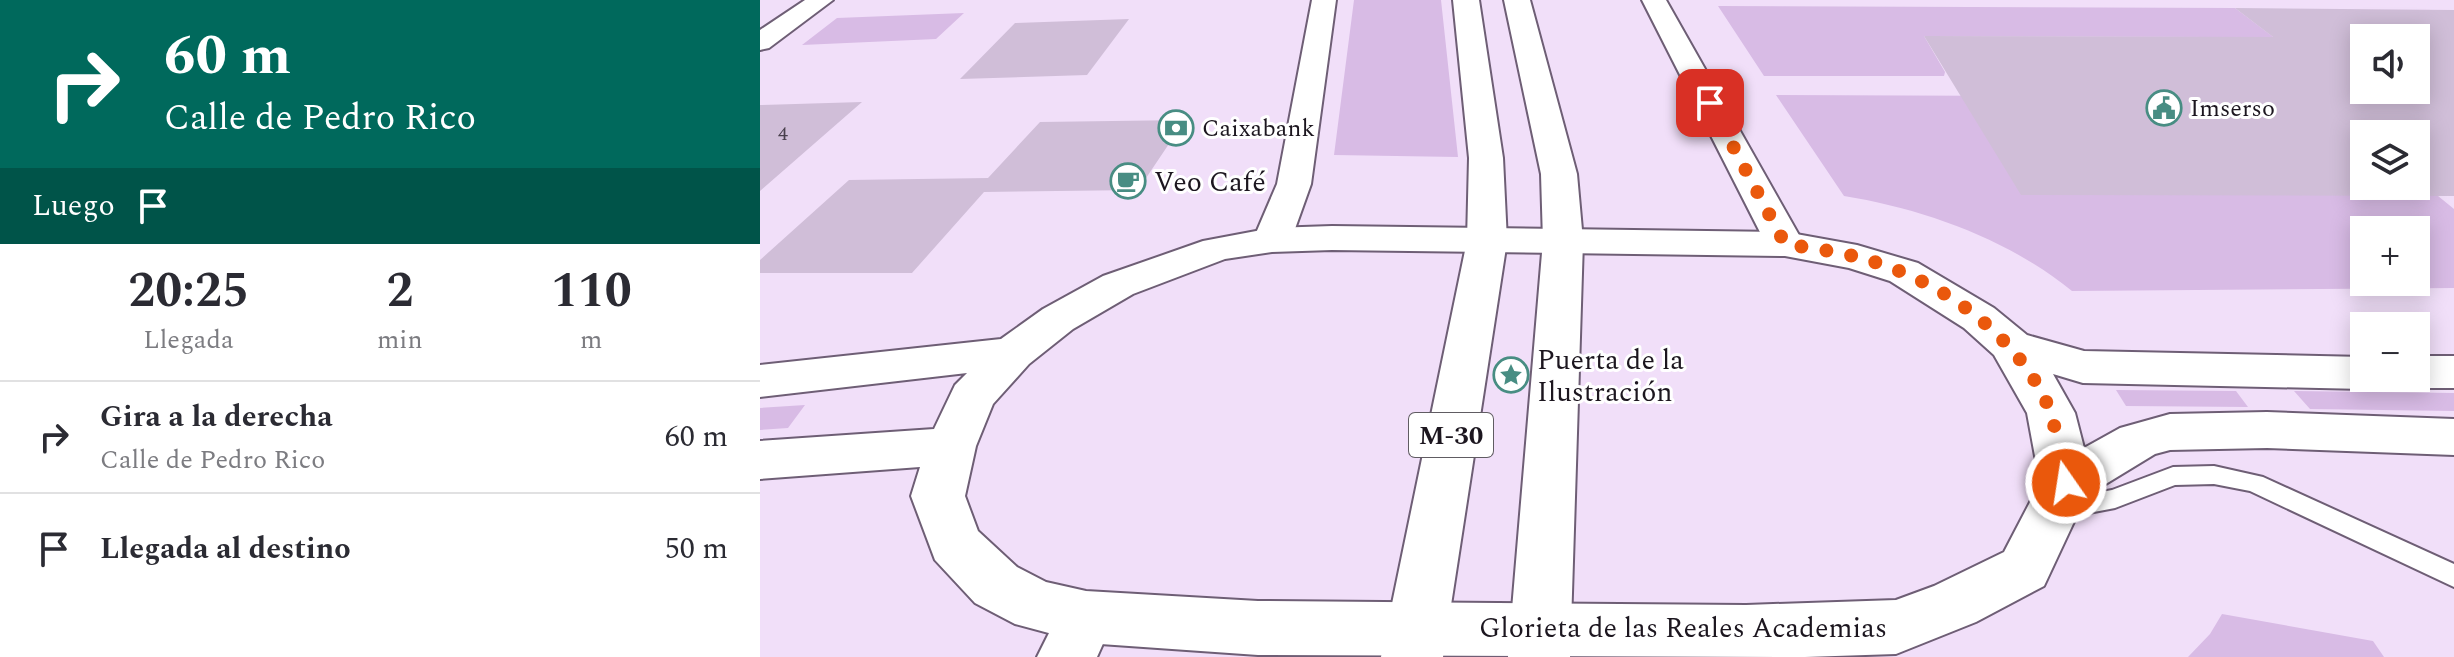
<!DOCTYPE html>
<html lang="es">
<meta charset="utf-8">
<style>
body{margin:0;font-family:Spectral,serif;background:#f2f2f3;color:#2b2b33;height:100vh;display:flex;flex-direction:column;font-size:30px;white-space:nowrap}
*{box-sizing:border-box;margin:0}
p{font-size:26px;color:#7c7c81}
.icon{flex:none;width:44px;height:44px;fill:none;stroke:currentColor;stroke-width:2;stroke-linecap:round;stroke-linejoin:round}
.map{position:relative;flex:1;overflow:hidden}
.sheet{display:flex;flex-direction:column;background:#fff;width:760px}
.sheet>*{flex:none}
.banner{background:#00695c;color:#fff;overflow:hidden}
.controls{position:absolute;left:1590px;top:24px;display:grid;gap:16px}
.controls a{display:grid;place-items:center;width:80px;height:80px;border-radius:0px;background:#fff;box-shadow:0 4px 20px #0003;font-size:40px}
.pin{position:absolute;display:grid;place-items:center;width:68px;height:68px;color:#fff;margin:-34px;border-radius:16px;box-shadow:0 4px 12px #0006}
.me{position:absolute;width:88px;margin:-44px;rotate:347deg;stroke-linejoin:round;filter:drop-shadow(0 0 6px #0008)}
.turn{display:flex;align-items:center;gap:28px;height:168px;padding:0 32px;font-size:36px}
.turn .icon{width:104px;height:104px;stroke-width:2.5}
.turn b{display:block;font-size:56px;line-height:68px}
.then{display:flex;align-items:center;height:76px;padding:0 32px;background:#0003;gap:16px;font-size:30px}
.eta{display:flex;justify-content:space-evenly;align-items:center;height:136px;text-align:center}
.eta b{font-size:48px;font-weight:700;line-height:56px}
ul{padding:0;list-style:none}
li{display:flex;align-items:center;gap:24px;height:112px;padding:0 32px;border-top:2px solid #e1e1e2}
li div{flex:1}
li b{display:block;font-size:30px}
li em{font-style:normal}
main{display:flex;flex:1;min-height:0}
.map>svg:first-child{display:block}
.green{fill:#d8bbe5;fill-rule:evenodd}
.building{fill:#d0bed8;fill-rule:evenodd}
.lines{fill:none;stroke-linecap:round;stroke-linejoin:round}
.lane-casing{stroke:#6e5e75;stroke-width:4}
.street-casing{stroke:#6e5e75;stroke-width:4}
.secondary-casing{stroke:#6e5e75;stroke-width:4}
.highway-casing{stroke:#6e5e75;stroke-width:4}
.lane{fill:#fff;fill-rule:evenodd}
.street{fill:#fff;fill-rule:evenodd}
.secondary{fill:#fff;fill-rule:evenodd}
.highway{fill:#fff;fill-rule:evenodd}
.route{stroke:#ea580c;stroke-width:14;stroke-dasharray:0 25.2}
.labels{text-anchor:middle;stroke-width:6;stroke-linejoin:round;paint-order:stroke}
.far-number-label{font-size:20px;fill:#49404d}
.far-poi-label{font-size:24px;fill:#1c161f;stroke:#fff;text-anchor:start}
.shield{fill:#fff;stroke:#605c62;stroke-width:2}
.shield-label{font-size:26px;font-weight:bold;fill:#1c161f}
.poi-label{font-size:28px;fill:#1c161f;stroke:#fff;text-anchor:start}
.street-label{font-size:28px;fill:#1c161f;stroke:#fff}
</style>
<main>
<section class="sheet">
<div class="banner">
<div class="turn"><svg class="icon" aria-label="right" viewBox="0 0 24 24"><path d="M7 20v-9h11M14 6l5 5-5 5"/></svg><div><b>60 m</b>Calle de Pedro Rico</div></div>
<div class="then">Luego<svg class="icon" aria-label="arrive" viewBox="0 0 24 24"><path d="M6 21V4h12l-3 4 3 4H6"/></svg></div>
</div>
<div class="eta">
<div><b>20:25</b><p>Llegada</p></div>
<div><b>2</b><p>min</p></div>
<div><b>110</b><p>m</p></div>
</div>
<ul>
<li><svg class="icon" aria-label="right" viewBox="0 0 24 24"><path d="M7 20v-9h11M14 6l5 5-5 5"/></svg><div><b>Gira a la derecha</b><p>Calle de Pedro Rico</p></div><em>60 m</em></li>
<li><svg class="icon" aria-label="arrive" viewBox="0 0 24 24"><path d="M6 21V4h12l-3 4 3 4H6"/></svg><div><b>Llegada al destino</b></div><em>50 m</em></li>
</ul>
</section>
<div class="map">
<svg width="1694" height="657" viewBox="0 0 1694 657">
<rect width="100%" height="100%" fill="#f1dff9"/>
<path class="green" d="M594,0H681L698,157L574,155Z
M958,6L1475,8L1571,81L1452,37L1164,36L1185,72L1184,76H1004Z
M204,13L176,39L42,45L77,18Z
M1016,95L1282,96L1261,195L1656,186V178L1694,209V288L1312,291C1248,239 1164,209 1084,196ZM1604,230H1656V282H1604Z
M1356,390L1476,391L1488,407L1366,406Z
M1534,391L1694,393V411L1550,409Z
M45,405L28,428L0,430V408Z
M1462,614L1613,641L1624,657H1428L1450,634Z"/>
<path class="building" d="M1475,8L1694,10V196L1261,195L1164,36L1513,37ZM1604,38H1656V90H1604ZM1604,134H1656V186H1604Z
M369,19L327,75L200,79L255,23Z
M102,102L0,191V105Z
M425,120L378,190L224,192L152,273H0V260L89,180L228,178L280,122Z"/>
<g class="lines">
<defs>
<path id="lane" d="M1454,466L1503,477L1694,564V587L1490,491L1454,484L1415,485L1355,508L1297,519L1288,516L1285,509L1288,502L1352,490L1413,467Z"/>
<path id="street" d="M45,0H73L9,48L0,50V30Z
M552,0H576L551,184L531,240L525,248L512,251L499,248L493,240L517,184Z
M882,0H906L1044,244L1038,252L1025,255L1012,252L1006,244Z
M326,592L346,599L355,617L337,657H277L306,599Z"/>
<path id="secondary" d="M572,226L1025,232L1097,245L1158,263L1234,308L1267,335L1324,351L1604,357V378H1624L1620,384L1604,389L1323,383L1293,374L1315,413L1324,448L1360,428L1410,414L1507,412L1694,419V455L1507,448L1410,450L1395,454L1326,496L1284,586L1216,622L1136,654L1045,657L498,655L326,643L255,624L215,603L175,560L151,496L160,467L0,479V441L174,429L195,385L207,373L0,397V365L241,339L283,309L343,276L443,241L512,228ZM572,250L1025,256L1089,268L1130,281L1204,328L1234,355L1267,413L1280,483L1244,552L1174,586L1136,600L986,605L498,601L326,591L286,582L257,567L218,531L205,496L216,446L233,404L269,364L313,329L373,294L465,259L512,252Z
M1656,356H1694V388H1656L1640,383L1636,378H1656Z"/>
<path id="highway" d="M693,0H719L743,158L747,241L683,657H621L707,241L709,158Z
M744,0H770L817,174L823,241L810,657H748L783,241L781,174Z"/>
</defs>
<use href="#lane" class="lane-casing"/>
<use href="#street" class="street-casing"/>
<use href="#secondary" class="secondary-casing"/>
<use href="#highway" class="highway-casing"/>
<use href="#lane" class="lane"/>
<use href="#street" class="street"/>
<use href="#secondary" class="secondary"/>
<use href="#highway" class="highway"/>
</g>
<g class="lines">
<path class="route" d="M950,103L1025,244C1049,248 1074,251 1097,257C1172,276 1247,326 1283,395C1296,421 1300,454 1306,483"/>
</g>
<defs>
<symbol id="civic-ring" viewBox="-11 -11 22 22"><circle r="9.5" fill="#fff" stroke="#488d83" stroke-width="1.5"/><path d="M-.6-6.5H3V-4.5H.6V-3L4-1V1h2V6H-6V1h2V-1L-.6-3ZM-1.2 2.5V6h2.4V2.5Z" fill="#488d83"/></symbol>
<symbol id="bank-ring" viewBox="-11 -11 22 22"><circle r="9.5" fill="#fff" stroke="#488d83" stroke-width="1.5"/><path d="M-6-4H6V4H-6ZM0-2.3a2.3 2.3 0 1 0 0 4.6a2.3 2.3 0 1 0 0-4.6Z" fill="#488d83"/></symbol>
<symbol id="cafe-ring" viewBox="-11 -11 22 22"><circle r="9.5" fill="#fff" stroke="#488d83" stroke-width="1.5"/><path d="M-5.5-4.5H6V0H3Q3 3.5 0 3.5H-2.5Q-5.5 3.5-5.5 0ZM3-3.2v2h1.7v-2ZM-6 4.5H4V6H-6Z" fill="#488d83"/></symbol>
<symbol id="sight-ring" viewBox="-11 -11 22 22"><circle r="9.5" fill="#fff" stroke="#488d83" stroke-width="1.5"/><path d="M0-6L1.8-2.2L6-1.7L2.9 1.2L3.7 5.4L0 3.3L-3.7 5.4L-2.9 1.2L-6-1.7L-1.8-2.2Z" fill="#488d83"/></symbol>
</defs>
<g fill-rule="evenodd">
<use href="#civic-ring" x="1384" y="88" width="40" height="40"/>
<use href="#bank-ring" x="396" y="108" width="40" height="40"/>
<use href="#cafe-ring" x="348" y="161" width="40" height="40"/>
<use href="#sight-ring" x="731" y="355" width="40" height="40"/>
</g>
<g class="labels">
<g class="far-number-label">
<text x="23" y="140">4</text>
</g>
<g class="far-poi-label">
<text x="1430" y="116">Imserso</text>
<text x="442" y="136">Caixabank</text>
</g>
<rect class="shield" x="649" y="413" width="84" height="44" rx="6"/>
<g class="shield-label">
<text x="691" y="444">M-30</text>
</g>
<g class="poi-label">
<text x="394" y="191">Veo Café</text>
<text x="777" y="369">Puerta de la<tspan x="777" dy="32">Ilustración</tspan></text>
</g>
<g class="street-label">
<text x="923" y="637">Glorieta de las Reales Academias</text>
</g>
</g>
</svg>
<div class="controls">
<a><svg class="icon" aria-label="sound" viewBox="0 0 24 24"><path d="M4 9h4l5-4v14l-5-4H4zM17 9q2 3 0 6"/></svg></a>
<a><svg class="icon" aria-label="layers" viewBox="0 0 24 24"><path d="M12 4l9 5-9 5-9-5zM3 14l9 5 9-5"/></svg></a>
<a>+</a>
<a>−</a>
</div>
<div class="pin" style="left:950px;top:103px;background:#d93025"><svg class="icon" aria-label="arrive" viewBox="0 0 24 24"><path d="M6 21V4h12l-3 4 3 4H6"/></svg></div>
<svg class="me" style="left:1306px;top:483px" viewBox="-20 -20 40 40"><circle r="17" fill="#ea580c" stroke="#fff" stroke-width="3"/><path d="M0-11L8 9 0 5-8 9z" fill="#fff"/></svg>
</div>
</main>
